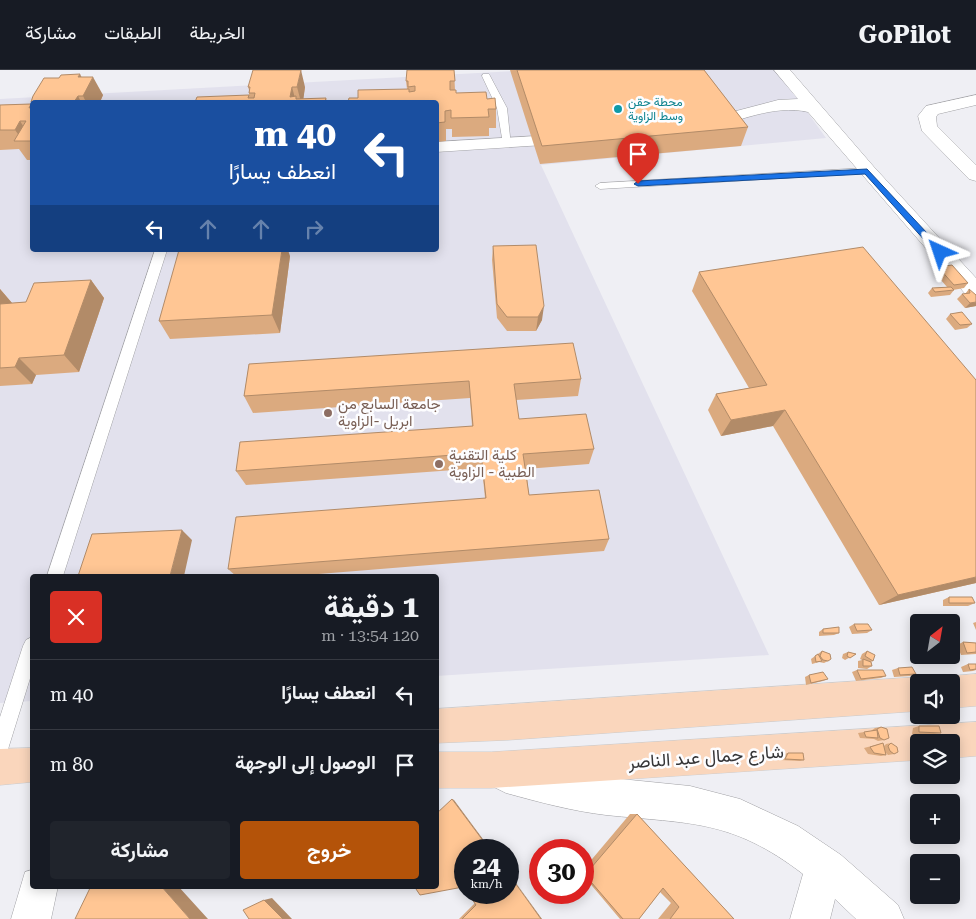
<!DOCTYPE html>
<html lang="ar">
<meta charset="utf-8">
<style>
body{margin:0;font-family:"Roboto Serif",Vazirmatn,serif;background:#20242c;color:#f1f3f6;direction:rtl;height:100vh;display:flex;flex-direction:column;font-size:19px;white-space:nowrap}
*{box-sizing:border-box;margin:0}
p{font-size:16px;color:#9ea1a6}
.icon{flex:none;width:28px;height:28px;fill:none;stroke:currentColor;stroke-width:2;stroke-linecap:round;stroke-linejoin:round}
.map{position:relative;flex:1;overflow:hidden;direction:ltr}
.drawer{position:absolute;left:30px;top:504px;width:409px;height:315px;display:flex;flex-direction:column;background:#171b24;border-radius:5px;box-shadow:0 2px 12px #0003;direction:rtl}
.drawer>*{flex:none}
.guide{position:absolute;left:30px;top:30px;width:409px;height:152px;border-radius:5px;box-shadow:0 2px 12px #0003;direction:rtl;background:#1a4fa0;color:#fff;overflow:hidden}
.needle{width:32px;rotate:31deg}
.buttons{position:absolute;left:910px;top:544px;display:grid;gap:10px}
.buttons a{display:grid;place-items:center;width:50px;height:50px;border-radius:5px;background:#171b24;box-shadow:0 2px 12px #0003;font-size:25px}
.speed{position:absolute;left:454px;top:769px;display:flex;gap:10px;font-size:25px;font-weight:700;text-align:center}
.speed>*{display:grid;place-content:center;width:65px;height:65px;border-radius:50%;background:#171b24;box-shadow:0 2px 12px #0003;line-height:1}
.speed small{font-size:12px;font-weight:400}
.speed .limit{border:8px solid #d22;background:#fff;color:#111}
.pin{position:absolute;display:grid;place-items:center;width:42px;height:42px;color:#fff;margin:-51px -21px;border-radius:50% 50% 50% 0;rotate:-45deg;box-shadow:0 0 5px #0007}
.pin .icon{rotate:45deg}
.me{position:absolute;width:55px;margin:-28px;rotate:318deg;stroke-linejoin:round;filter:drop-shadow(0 0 4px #0008)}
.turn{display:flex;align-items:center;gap:18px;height:105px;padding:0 20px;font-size:22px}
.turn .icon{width:65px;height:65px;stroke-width:2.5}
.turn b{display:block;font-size:35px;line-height:42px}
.lanes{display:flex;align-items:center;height:48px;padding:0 20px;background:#0003;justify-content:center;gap:25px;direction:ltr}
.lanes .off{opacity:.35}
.round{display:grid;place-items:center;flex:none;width:52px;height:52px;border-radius:5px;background:#20242c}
.overview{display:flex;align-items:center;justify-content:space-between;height:85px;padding:0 20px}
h1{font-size:30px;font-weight:700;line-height:38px}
.action{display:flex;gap:10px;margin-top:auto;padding:10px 20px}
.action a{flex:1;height:58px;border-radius:5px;background:#b45309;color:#fff;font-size:20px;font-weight:700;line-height:58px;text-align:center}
.action a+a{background:#20242c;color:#f1f3f6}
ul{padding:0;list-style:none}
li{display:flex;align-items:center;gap:15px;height:70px;padding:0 20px;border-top:1px solid #363941}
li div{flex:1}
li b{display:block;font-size:19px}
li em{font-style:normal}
header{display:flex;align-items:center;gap:30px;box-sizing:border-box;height:70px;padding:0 25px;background:#171b24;border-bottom:1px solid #363941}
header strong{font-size:24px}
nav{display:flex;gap:28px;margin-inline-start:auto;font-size:18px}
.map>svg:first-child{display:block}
.built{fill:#e2e1ed;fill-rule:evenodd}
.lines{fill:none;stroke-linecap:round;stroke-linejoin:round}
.service-casing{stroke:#a1a1a5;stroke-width:1}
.minor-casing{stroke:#a1a1a5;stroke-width:1}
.primary-casing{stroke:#cacacb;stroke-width:1}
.service{fill:#fff;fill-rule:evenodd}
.minor{fill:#fff;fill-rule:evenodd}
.primary{fill:#fad6bc;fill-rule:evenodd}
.wall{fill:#dbaa7f}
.shaded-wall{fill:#b28b68}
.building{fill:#ffc694;stroke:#b28b68}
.route{fill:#1a73e8;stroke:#114b97}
.culture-dot{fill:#0f9aa8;stroke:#fdfdff;stroke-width:2}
.education-dot{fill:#8d6e63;stroke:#fdfdff;stroke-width:2}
.labels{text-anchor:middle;stroke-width:5;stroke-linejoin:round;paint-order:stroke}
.far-culture-label{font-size:12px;fill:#0d838f;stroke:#fdfdff;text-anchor:start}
.education-label{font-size:15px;fill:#785e54;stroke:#fdfdff;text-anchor:start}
.near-street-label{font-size:18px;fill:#353537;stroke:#fdfdff}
</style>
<header>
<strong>GoPilot</strong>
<nav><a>الخريطة</a><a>الطبقات</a><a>مشاركة</a></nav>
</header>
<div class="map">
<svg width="976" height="849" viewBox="0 0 976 849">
<rect width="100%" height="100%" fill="#efeff4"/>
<path class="built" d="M532,0H777L826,68L541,95L769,585L436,606V506H32V631L0,633V29ZM32,32H436V180H32Z"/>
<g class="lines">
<defs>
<path id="service" d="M483,4H489L507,38L511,76L503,74L497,38L482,6Z
M867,98L871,99V103L600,119L595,116L600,113Z
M155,180H167L63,506H47Z
M32,567V602L9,676L7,683L0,685V647L23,576L26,570Z"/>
<path id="minor" d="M774,0H790L874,97L976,208V230L968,227L808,42C774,34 737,52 704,60L698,59L695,55L698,51L778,30L798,29Z
M976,25V35L938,44L936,47L937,56L976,95V111L969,109L922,61L918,46L926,36Z
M569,64L575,65L578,69L575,73L436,82V72Z
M506,687L581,705L690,716L740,729L798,756L841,785L898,835L904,849H856L835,829L830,849H790L803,804C731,749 691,754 606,745C572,741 539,732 506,723L494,717L488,705L494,693Z
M32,800V816H58L51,849H11L25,802Z"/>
<path id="primary" d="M976,604V636L951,638V612H938L939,610L951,606Z
M919,607L931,612H919V641L508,670L436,673V639Z
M976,652V686L951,688V672H919V690L491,718H436V682H491Z
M32,678V712L0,715V679Z"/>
</defs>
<use href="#service" class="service-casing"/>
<use href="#minor" class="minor-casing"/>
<use href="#primary" class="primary-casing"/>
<use href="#service" class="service"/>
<use href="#minor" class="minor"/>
<use href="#primary" class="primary"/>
</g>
<path class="wall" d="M454,0L455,20L456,23L487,29L496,39V58H489V66L452,67V59H446V71L436,72V32L358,28L407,19L406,11Z
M510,0H704L748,57L741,76L540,94Z
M82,7L103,25L100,32H32V34L31,32Z
M248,17H305L303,29L326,28L327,32H195L249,25V20Z
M31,34L32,36V90H27L19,79L0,80V35Z
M493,176L542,250L536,261H507L497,248L492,190Z
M290,186L280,263L170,269L159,251Z
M938,197L968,213L964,218L953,220H954L950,225L931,227L928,223L932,218L947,217L934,202Z
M699,202L976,513L879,535L773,356L721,366L708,340L716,324L749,318L692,221Z
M91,210L104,228L79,302L36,305L32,314L0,316V219L12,233L26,232Z
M969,219L976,236L965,238L957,229L962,224H965Z
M950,244L972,254L967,258L955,260L946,249Z
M249,294L581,309L578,326L516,330L519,349L594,379L589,394L526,399L529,425L609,469L604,481L294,506H236L228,499L485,428L482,398L246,415L236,401L472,356L470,328L253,343L244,326Z
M949,527L975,533L968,536H943V530Z
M976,552V560L973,553Z
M854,554L872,560L867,563L852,564L849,557Z
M823,559L839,563L834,565L819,566V562Z
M963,572L976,573V584L961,585L957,575Z
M822,581L828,591L824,593L819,592L812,594L811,589Z
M867,581L873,591L871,592L872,596L867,599L858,598V591L862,590L860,589L862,584Z
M848,582L856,584L845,590L842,588L843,584Z
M968,594H976V600L973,601L963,602L961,597Z
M898,598L916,604L910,606L894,607L892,600Z
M857,600L886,606L881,608L856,611L852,602Z
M809,605L828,609L823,611L806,615L805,607Z
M919,656L941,663L934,664H912L913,658Z
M881,657L884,670L878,671L874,669L860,668L858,663L871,661L875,658Z
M883,673L884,676L886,674L891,673L894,684L888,685L886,683V685L881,686L868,684L864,678Z
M788,683L804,690L800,691L780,690L784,684Z
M630,744H637L734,849H658L671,833L660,822L639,849H620L582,804V801Z
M475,833L542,849H459Z"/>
<path class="shaded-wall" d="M301,0L305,17L303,32H301L297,17Z
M80,4L87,18L93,7L103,25L100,32H86L83,26L78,7Z
M292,17L296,32L290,27Z
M78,26L81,32H74Z
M20,51L32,70L23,71L15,60Z
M282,180H288L290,186L280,263L272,245Z
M91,210L104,228L79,302L64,285Z
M0,219L12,233L0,249Z
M976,232V236L965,238L970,233Z
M544,236L542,250L536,261L538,247Z
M19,288L36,305L32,314L15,297Z
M785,340L773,356L721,366L731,350Z
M182,460L192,470L184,506H170Z
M976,507V513L879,535L898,525Z
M452,729L454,730L491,780H490Z
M508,802L542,849H541Z
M161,816H178L208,849H190Z
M272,828L292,849H283L264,830Z"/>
<path class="building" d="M253,0H301L297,17H292L290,27L296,26V29L326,28L325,32H195L197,27L249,25L248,28H254L255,23H249L250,17H248Z
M407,0H454L455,11H450V20H456V23L486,22L487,29L495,28L496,39H488L489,47L451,48V40L445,41V52L436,53V32H348L349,28H358V20L409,19V22L415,21V16L408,17V11H406Z
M517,0H704L748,57L542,76Z
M80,4L78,7H93L83,26H78L74,32H31L33,26L44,8H59L61,5Z
M31,34L29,38L32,37V71H14L26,51H20L15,60H0V35Z
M536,175L544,236L538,247H507L497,234L493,176Z
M863,177L976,310V507L898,525L785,340L731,350L716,324L767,315L699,202Z
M179,180H282L272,245L159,251Z
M952,195L968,213L954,215L938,197Z
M91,210L64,285L19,288L15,297L0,298V234L26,232L34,213Z
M951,217L954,220L935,222L932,218Z
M969,219L976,225V232L970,233L962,224L970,223Z
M962,242L972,254L960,255L950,244Z
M573,273L581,309L514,314L519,349L586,344L594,379L523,384L529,425L599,420L609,469L228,499L236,447L486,428L481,383L236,401L240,372L473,356L469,311L244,326L249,294Z
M182,460L170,506H78L92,464Z
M949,527H972L975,533H949Z
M854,554H868L872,560L857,561Z
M839,557V563H823V559Z
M963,572L976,573V582L967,583Z
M822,581L830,584L831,589L828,591L823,590L820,586Z
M867,581L875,585L873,591L865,586Z
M848,582L856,584L850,588L847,586Z
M818,584L822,591L816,592L815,586Z
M863,589L871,592L872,596H863Z
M968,594H976V599L970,600Z
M912,597L916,604L900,605L898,598Z
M857,600H883L886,606L861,609Z
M823,602L828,609L811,613L809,605Z
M919,656H939L941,663L919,662Z
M881,657L887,659L889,668L884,670L880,668L877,659Z
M877,660L878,668L866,667L864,662Z
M883,673L886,685L874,683L870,677Z
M891,673L897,677L898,682L894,684L890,681L888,676Z
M788,683H803L804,690L785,689Z
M452,729L490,780H465V820L463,817L420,825L414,816H436V744Z
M637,744L734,849H670L679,837L663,818L639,849H623L585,805Z
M508,803L541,849H462L476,835L467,822H508Z
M91,816H161L190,849H75Z
M264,830L283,849H249L243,840Z"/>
<path class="route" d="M867,99L943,180V183H936L865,104L638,116L634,114L638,111Z"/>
<circle class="culture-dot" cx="618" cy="39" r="5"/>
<g class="education-dot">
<circle cx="328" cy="343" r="5"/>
<circle cx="439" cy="394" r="5"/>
</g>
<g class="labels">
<g class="far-culture-label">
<text x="628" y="36">محطة حقن<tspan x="628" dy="14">وسط الزاوية</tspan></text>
</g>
<g class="education-label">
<text x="338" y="339">جامعة السابع من<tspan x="338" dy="17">ابريل -الزاوية</tspan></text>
<text x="449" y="390">كلية التقنية<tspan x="449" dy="17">الطبية - الزاوية</tspan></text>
</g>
<g class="near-street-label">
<text transform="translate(706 687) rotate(-4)" y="6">شارع جمال عبد الناصر</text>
</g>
</g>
</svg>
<div class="buttons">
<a><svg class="needle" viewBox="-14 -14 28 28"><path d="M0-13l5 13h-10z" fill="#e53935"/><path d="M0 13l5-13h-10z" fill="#9ea1a6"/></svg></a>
<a><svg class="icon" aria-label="sound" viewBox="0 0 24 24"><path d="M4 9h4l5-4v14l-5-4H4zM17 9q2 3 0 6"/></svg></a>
<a><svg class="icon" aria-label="layers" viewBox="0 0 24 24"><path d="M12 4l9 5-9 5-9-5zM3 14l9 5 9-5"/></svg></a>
<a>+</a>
<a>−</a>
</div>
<div class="speed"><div>24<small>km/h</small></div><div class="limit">30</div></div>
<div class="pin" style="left:638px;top:114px;background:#d93025"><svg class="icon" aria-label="arrive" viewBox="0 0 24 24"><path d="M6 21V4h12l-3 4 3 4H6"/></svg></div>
<svg class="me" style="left:940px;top:182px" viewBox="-20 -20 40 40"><path d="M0-17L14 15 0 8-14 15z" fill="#1a73e8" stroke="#fff" stroke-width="4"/></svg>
<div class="guide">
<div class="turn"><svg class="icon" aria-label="left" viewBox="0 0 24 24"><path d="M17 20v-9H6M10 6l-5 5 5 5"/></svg><div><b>40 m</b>انعطف يسارًا</div></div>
<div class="lanes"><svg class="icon" aria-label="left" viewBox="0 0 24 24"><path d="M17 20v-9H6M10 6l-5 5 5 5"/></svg><svg class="icon off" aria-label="ahead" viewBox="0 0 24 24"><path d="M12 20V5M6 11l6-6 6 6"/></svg><svg class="icon off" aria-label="ahead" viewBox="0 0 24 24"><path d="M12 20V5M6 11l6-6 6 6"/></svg><svg class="icon off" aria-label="right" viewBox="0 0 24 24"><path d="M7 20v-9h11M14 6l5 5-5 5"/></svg></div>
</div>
<section class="drawer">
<div class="overview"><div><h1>1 دقيقة</h1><p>120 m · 13:54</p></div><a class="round" style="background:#d93025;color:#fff"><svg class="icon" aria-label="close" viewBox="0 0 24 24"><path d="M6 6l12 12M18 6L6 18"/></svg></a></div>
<ul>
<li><svg class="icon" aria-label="left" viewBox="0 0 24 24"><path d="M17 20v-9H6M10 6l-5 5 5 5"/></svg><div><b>انعطف يسارًا</b></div><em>40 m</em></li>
<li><svg class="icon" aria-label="arrive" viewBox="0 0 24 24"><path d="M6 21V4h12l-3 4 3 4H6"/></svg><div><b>الوصول إلى الوجهة</b></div><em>80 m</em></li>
</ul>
<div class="action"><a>خروج</a><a>مشاركة</a></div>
</section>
</div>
